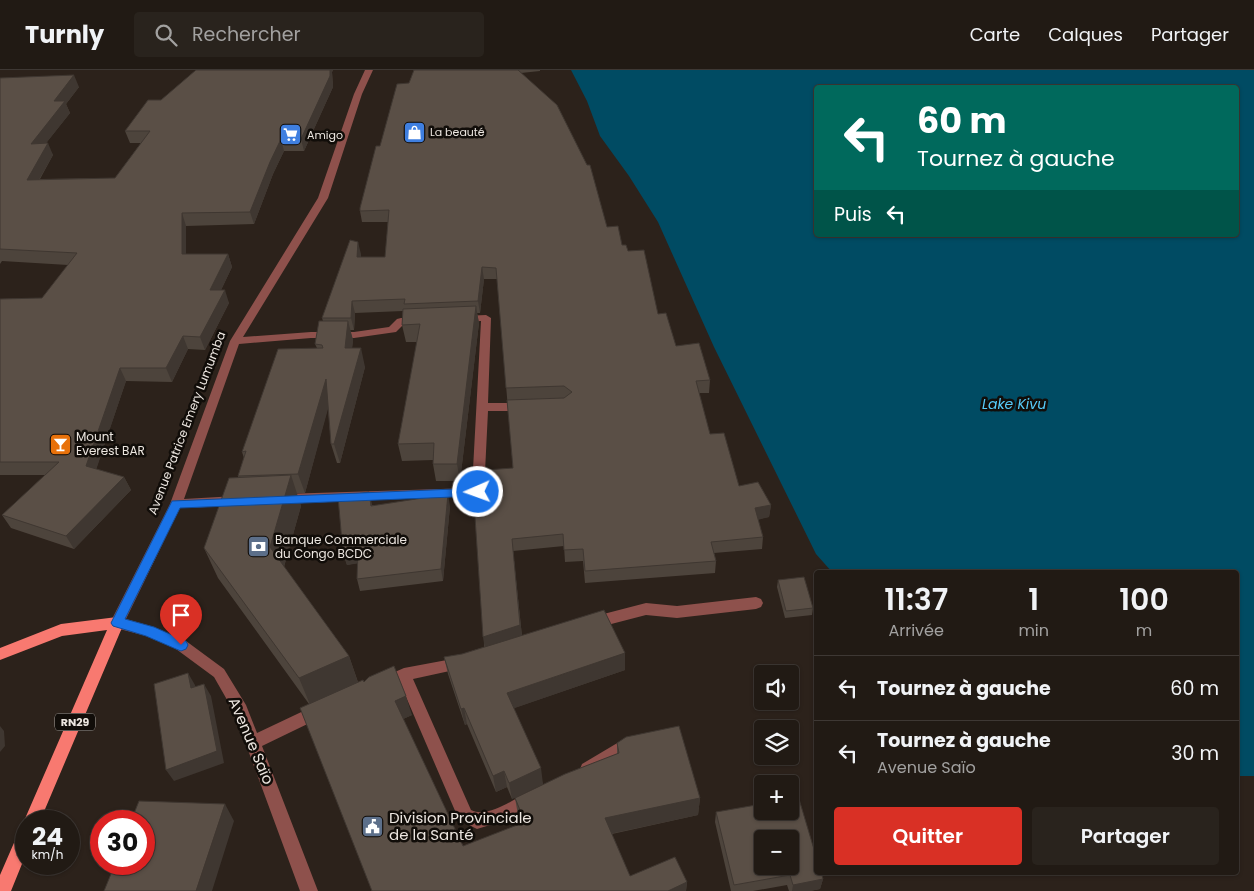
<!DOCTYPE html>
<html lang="fr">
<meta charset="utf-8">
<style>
body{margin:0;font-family:Poppins,sans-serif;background:#29231d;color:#f1f3f6;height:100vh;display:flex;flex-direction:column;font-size:19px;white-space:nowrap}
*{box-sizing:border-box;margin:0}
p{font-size:16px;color:#a2a1a0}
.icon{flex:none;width:28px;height:28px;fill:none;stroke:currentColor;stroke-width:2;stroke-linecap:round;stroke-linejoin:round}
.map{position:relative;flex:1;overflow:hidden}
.panel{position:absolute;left:814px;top:500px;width:425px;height:305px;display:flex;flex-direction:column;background:#211a14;border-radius:5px;box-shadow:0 1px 4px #0004,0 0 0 1px #3e3834}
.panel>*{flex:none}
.guide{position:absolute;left:814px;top:15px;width:425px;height:152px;border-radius:5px;box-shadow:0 1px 4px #0004,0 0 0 1px #3e3834;background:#00695c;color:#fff;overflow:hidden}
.fabs{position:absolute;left:754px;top:595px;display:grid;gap:10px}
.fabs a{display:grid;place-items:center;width:45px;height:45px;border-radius:5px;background:#211a14;box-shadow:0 1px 4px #0004,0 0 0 1px #3e3834;font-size:25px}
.speed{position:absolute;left:15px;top:740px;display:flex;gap:10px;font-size:25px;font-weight:700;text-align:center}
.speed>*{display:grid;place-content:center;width:65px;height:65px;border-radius:50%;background:#211a14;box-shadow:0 1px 4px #0004,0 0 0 1px #3e3834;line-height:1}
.speed small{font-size:12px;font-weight:400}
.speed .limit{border:8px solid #d22;background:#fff;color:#111}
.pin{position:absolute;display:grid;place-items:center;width:42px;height:42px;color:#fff;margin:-51px -21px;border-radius:50% 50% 50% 0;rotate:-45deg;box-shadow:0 0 5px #0007}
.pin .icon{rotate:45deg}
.me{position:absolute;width:55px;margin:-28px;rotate:268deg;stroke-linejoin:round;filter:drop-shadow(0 0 4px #0008)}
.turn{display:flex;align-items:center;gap:18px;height:105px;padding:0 20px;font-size:22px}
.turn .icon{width:65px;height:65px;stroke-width:2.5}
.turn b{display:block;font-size:35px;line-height:42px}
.then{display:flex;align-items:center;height:48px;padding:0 20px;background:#0003;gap:10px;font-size:19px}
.eta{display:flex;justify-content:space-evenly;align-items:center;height:85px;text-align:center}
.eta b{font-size:30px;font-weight:600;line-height:35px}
.action{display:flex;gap:10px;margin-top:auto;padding:10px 20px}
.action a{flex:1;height:58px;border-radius:5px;background:#d93025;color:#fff;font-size:20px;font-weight:600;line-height:58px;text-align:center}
.action a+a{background:#29231d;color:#f1f3f6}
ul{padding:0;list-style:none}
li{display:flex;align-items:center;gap:15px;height:65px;padding:0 20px;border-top:1px solid #3e3834}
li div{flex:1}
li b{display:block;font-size:19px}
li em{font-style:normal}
header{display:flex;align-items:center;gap:30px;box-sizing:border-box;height:70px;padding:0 25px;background:#211a14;border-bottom:1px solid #3e3834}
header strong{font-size:24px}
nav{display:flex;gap:28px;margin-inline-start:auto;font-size:18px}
.search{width:350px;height:45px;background:#29231d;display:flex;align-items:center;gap:12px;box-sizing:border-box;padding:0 18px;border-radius:5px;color:#a2a1a0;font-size:19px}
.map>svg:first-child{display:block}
.water{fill:#004b63;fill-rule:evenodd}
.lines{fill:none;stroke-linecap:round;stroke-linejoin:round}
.minor{fill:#8e514c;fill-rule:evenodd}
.major{fill:#f87970;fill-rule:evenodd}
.wall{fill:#4d443c}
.shaded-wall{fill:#3f3731}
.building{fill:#5a4f46;stroke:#3f3731;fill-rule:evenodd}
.route{fill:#1a73e8;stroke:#114b97}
.labels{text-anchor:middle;stroke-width:5;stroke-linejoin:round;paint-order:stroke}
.far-poi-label{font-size:11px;fill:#ece6e0;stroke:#110d09;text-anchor:start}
.shield{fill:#110d09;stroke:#aaa5a0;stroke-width:1}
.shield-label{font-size:11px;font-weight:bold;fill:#ece6e0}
.street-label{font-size:12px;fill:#ece6e0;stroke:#110d09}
.poi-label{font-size:12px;fill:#ece6e0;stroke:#110d09;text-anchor:start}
.water-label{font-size:14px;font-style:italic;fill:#57cdfc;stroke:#110d09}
.near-street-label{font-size:15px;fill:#ece6e0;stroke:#110d09}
.near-poi-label{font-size:15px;fill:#ece6e0;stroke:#110d09;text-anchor:start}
</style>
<header>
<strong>Turnly</strong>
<div class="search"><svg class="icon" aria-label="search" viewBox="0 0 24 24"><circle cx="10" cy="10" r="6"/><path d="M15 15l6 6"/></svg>Rechercher</div>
<nav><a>Carte</a><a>Calques</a><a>Partager</a></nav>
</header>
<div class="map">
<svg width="1254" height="821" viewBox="0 0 1254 821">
<rect width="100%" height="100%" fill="#2c221b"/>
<path class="water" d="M571,0H1254V706H1236V502H832L816,484L714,277L658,152L629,106L600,66L587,31ZM816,18H1236V165H816Z"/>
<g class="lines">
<path class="minor" d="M365,0H373L362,24L328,128L243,267L311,262H354L389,257L397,249L401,248L418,247L423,250L418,253L404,254L396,262L354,268H311L239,274L184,429L236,426L241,428L242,431L241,434L236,436L180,438L126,549L154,557L186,571L224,599L246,635L257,663L314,636L319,634L324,636L327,641L324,646L262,676L318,821H300L234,642L214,607L176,579L146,566L112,557L110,553L170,434L230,271L318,128L354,24Z
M486,245L491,248L488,333H523L529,337L523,341H488L484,422L482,425L283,434L279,432L277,429L279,426L283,424L472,418L481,251L463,252L458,249L463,246Z
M756,527L761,529L763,533L761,537L756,539L677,548L646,545L592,559L587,557L585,553L587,549L592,547L646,533L677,536Z
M463,587L468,589L470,593L468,597L413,609L471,740C489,749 514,728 531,721L537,724L539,729L537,734L500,752L477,759L459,750L400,613L384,619L379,617L377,613L379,609L404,598Z
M619,672L625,674L627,679L625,684L594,704L588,706L582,704L580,699L582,694Z"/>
<path class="major" d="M117,547L122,549L124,553L40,751H26V757L24,751L107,560L62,566L0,590V578L61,554Z
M26,757V784L11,821H0V805L20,759Z"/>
</g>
<path class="wall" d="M196,0H333L332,2L333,17L304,81H284L273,104L254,154L186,156V184H228L232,197L221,220L229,233L205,280L188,279L172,312L126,311L96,399L124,407L131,420L74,479L11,458L2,445L45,405H0V229L42,228L68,195L2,191L0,194V8L79,17L66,34L70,43L46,73L53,85L40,109L115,108L141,73H130L125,61Z
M414,0H540V1L521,3L607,157L622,175L628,181L658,244L676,276L710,310L709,323H699L710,364L739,416L771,435L769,447L758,449L763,467L762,479L714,483L716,491L715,503L585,513L583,491L565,492L564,476L513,481L522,566L625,600L514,638L543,714L512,729L507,717L496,722L467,654L465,655L448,604L444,587L462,584L484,577L482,414L513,398L497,209H484L480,243H477L479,253L460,411H436L433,394V390L402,391L398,374L417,272H406L402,255L403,241L355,243L354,260H350L353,270L352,278L365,297L340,393H337L331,374L328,337L305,423H296L301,436L284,497L349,586L358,612H364L412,645L403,649L463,776L522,754L518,745L515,728L617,684V673L700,728L698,745L612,764L630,806L687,812L686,821H372L309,634L218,508L204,478L238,407V406L244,388L242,382L317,278L315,274L323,251L322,248L361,184V187H385L388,152H362L360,141L380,76L409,13Z
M372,435L450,436L443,511L360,521L357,509V493L347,495L343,483Z
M778,510L813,538L812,545L785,548L777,517Z
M716,742L823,809L820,819L810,821H789L787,815L753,821H731L715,752Z"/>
<path class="shaded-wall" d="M330,0H333L332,2L333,17L304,81L301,69Z
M74,5L79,17L66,34L70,43L36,86L31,74L54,31Z
M281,69L284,81L273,104L254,154L250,142L270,92Z
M48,73L53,85L32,122L27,110Z
M182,143L186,156V196L182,184Z
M358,172L361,184L360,199L357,187Z
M228,184L232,197L215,233L210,220Z
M482,197L484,209L480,243L478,231Z
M225,220L229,233L205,280L200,267Z
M352,231L355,243L354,260L351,248Z
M476,236L479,253L460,411L457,394Z
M348,251L353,270L350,297L345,278Z
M183,266L188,279L172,312L166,298Z
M361,278L365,297L340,393L334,374Z
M120,298L126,311L93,409L86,396Z
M326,309L331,328L305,423L298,404Z
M291,405L301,436L281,507L270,477Z
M124,407L131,420L74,479L66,466Z
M369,422L372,434L374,448L371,436Z
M448,424L450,436L443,511L441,499Z
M771,435L769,447L754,451L755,438Z
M358,481L361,493L347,495L343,483Z
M513,481L522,567L485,579L483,567Z
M625,583V600L509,640L507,623Z
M349,586L359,616L311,637L299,608Z
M188,603L195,615L198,631L191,618Z
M204,614L211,626L224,693L174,711L166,700Z
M406,626L412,645L401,650L395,631Z
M464,638L467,654L465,655L461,639Z
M0,656L4,661L5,676L0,682Z
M541,698L543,714L512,729L509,713Z
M504,701L507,717L496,722L493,706Z
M700,728L698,745L605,765V748Z
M225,734L234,751L212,821H196Z
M823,809L820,819L810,821H792L793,815Z
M687,812L686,821H668Z"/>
<path class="building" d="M196,0H330V6L301,69H281L270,92L250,142L182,143V184H228L210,220H225L200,267L183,266L166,298H120L86,396L124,407L66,466L2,445L59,392H0V229L42,228L77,183L0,179V8L74,5L54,31H65L31,74L48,73L27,110L115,108L150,61H125L148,30H161Z
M414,0H518L557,35L587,95H590L607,157L618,156L622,175H626L628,181L644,180L658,244L666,243L676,276L699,273L710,310L696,311L710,364L724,363L739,416L758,412L771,435L755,438L763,467L711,472L716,491L585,501L583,479L564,480L563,464L512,469L520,555L483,567L473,417L482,414L485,400L513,398L507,330L564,328L572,322L564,316L506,318L496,198L482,197L478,231L404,234L405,229L352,231L351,248H322L350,170L358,172L357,187H385L389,140L360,141V138L376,76H380L397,14L409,13Z
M476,236L457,394H433L434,373L398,374L420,254L402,255L403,239Z
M319,251H348L345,278H361L334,374H331L326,309L298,404L238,406L246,381L242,382L278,279L323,278L322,275L315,274Z
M291,405L270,477L349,586L299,608L204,478L229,408Z
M369,422L371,436L448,424L441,499L357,509L358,481L343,483L338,427Z
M804,507L813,538L786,541L778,510Z
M604,540L625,583L507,623L541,698L509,713L504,701L493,706L464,638L461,639L444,587L462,584Z
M394,596L406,626L395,631L463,776L525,752L515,728L565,704L619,683L617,673L626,667L679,656L700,728L605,748L630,806L675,787L687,812L668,821H372L300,638L363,610L364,612L369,607Z
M188,603L191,618L204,614L217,681L166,700L154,614Z
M799,729L816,786V802H821L823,809L793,815L790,805L734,815L716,742L762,734V741H790V730ZM762,769H790V796H762Z
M139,731L225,734L196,821H104L115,794H144V751H131Z"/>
<path class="route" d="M478,418L484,422L478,426L180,438L125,549L154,557L186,571L188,575L186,579L181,581L176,579L146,566L113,556L111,553L172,431Z"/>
<defs>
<symbol id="shop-square" viewBox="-11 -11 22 22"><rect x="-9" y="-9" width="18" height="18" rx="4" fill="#3f7fe0" stroke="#110d09"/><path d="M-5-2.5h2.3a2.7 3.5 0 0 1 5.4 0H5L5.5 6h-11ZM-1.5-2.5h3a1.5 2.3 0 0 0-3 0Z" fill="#fff"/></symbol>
<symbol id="supermarket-square" viewBox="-11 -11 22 22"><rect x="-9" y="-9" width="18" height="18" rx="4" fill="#3f7fe0" stroke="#110d09"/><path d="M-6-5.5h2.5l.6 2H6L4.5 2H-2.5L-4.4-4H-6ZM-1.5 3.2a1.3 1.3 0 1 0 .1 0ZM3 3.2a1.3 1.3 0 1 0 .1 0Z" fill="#fff"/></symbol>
<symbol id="bar-square" viewBox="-11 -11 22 22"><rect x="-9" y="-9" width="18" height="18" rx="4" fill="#e8710a" stroke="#110d09"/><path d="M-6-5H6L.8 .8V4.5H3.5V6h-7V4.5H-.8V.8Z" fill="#fff"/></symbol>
<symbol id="bank-square" viewBox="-11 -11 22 22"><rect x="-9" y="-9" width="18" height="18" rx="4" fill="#5c6f8a" stroke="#110d09"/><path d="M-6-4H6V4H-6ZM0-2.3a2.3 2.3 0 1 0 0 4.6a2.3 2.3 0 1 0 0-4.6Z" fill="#fff"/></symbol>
<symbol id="civic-square" viewBox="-11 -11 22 22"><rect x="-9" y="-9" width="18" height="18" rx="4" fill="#5c6f8a" stroke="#110d09"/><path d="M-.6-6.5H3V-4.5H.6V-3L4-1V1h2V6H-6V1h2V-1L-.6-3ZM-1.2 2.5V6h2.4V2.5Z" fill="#fff"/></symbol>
</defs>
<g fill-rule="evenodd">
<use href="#shop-square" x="402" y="50" width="25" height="25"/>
<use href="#supermarket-square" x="278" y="52" width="25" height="25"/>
<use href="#bar-square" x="48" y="362" width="25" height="25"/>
<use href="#bank-square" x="246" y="464" width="25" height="25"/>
<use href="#civic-square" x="360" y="744" width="25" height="25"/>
</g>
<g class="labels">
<g class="far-poi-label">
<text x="430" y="66">La beauté</text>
<text x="307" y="69">Amigo</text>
</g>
<rect class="shield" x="55" y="643.5" width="40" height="17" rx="4"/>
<g class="shield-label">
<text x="75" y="656">RN29</text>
</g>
<g class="street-label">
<text transform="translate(187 353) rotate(-69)" y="4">Avenue Patrice Emery Lumumba</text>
</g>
<g class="poi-label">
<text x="76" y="371">Mount<tspan x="76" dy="14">Everest BAR</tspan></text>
<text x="275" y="474">Banque Commerciale<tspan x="275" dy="14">du Congo BCDC</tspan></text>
</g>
<g class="water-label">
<text x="1014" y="339">Lake Kivu</text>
</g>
<g class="near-street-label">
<text transform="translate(251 671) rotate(67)" y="5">Avenue Saïo</text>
</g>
<g class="near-poi-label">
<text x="389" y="753">Division Provinciale<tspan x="389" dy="17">de la Santé</tspan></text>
</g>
</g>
</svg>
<div class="fabs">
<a><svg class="icon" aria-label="sound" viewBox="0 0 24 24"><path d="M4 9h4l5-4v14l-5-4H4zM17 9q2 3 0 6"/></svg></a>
<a><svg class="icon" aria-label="layers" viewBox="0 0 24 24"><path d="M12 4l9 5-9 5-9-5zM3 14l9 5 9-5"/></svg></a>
<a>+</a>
<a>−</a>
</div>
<div class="speed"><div>24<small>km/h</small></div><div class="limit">30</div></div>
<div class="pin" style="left:181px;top:575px;background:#d93025"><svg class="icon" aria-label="arrive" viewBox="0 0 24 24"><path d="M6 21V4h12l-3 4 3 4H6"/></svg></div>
<svg class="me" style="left:478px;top:422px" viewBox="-20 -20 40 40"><circle r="17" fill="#1a73e8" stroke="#fff" stroke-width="3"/><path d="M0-11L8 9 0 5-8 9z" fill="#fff"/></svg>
<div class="guide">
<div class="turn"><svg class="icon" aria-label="left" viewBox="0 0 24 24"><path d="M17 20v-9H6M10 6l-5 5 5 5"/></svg><div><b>60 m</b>Tournez à gauche</div></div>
<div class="then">Puis<svg class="icon" aria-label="left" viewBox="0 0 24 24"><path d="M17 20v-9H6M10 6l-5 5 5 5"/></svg></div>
</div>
<section class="panel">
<div class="eta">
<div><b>11:37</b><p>Arrivée</p></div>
<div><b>1</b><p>min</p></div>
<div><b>100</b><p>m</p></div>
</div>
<ul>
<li><svg class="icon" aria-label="left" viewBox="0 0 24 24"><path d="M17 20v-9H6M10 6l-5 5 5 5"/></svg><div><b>Tournez à gauche</b></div><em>60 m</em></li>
<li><svg class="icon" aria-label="left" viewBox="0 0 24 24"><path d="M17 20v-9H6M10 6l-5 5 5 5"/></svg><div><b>Tournez à gauche</b><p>Avenue Saïo</p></div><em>30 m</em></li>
</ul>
<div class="action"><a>Quitter</a><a>Partager</a></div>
</section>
</div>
